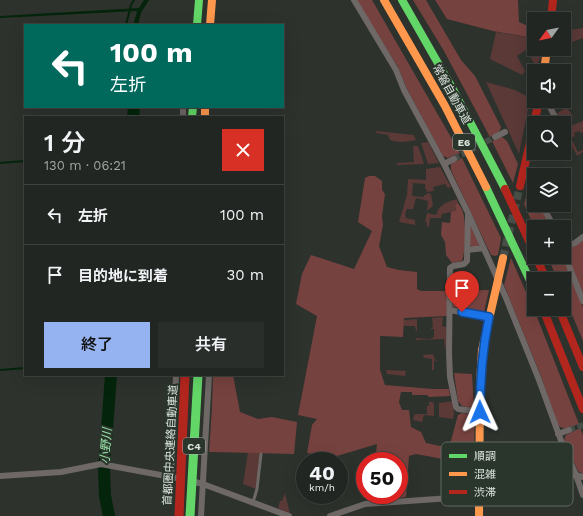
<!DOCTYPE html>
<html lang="ja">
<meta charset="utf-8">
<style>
body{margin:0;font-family:"Work Sans","Noto Sans JP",sans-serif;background:#2a2e2a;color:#f1f3f6;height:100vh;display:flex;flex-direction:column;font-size:15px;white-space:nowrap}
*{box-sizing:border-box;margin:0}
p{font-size:13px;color:#a2a5a5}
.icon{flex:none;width:22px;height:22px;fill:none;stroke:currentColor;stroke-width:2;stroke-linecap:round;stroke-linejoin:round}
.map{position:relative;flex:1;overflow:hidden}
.panel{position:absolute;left:24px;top:116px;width:260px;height:260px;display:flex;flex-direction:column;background:#222622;border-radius:0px;box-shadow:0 4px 16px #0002,0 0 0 1px #3f4340}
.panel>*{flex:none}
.top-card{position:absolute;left:24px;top:24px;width:260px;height:84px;border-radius:0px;box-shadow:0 4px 16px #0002,0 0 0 1px #3f4340;background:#00695c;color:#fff;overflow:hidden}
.needle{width:26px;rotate:237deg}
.fabs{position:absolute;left:527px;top:12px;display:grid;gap:8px}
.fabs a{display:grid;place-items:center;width:44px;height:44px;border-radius:0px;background:#222622;box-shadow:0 4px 16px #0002,0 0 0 1px #3f4340;font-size:20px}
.speed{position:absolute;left:296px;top:452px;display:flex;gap:8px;font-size:20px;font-weight:700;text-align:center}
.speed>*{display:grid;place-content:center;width:52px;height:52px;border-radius:50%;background:#222622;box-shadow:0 4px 16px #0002,0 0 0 1px #3f4340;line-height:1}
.speed small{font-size:10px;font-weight:400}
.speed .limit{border:6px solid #d22;background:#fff;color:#111}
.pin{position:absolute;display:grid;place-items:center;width:34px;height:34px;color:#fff;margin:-41px -17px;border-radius:50% 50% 50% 0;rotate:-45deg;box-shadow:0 0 4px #0007}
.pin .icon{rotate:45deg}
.me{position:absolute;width:44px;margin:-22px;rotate:359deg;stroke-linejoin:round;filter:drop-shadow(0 0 3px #0008)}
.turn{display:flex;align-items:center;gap:14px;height:84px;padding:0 20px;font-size:18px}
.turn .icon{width:52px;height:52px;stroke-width:2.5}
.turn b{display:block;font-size:28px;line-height:34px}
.round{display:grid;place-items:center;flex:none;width:42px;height:42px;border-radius:0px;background:#2a2e2a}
.overview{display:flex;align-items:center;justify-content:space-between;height:68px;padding:0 20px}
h1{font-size:24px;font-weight:600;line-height:30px}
.cta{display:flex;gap:8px;margin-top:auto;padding:8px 20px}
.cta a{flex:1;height:46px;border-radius:0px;background:#95b2f1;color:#111;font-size:16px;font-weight:600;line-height:46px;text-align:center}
.cta a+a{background:#2a2e2a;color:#f1f3f6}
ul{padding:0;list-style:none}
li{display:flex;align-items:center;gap:12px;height:60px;padding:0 20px;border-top:1px solid #3f4340}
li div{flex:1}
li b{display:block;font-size:15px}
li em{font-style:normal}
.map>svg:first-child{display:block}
.green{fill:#5a3937}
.forest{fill:#76423f}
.water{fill:#04250b}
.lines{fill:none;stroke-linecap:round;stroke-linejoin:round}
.stream{stroke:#04250b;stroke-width:2}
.river{stroke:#04250b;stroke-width:12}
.street-tunnel{stroke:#474d47;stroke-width:6;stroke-dasharray:6 3;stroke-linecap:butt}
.secondary-tunnel{stroke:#474d47;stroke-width:8;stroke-dasharray:8 4;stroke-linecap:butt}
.lane{stroke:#6e6866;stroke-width:3}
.street{stroke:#6e6866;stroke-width:6}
.fast{stroke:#63d668;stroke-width:8}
.slow{stroke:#ff974d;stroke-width:8}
.jam{stroke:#b3261e;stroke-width:8}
.fast-bridge{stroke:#63d668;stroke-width:9}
.jam-bridge{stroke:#b3261e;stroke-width:9}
.route-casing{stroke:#114b97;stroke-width:10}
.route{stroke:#1a73e8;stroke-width:7}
.labels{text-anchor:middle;stroke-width:4;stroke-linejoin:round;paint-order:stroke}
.shield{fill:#2a352c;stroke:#a7afa8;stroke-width:1}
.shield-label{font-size:10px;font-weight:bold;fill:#dce3dd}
.street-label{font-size:11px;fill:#dce3dd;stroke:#2a352c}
.water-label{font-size:12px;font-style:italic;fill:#99e6a8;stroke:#2a352c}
.key{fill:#2a352c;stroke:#5f6961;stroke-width:1}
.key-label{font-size:11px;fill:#dce3dd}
</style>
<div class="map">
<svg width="583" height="516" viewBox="0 0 583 516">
<rect width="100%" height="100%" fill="#2d322d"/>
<path class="green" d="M530,27L534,29V49H543L541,57L536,66L526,50L517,56L525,71L522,75L490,59L496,32L528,37Z
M583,28V38L564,45V31Z
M486,82L515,90L530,98L519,154Z
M567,107L573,117H558L556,114Z
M560,120L566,121L571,126L583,121V132L581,133L579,131L574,133L575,136L571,138L578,152L583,150V152L577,156L564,131V123H560L559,121Z
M376,131L414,135L416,140C406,142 399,143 390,140L388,135L376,133Z
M428,142L439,163L428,164L421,143Z
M413,146H418L424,164L397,165V163L414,162Z
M440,167L451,187L448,188L445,184L433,187L434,191L427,192L426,189L425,188V184L413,183L412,196L424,197V195H426L427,193L431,194L433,206L427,211L428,201L416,198L413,209H407L405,214L406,218L415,220V225L399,222L407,195L408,179L426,180V169Z
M457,199L458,203L455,204L456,210L451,212L442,214L441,218H430L429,227L427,226V222H425L427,213L436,215C439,204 447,202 457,199Z
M443,317L442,326L447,327L446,346L445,349L444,339L416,340V338L430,339L434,337V329H431V328L433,327L432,318Z
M417,319V331H416L415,326H403L404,320Z
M433,354L435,360H438L434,361V370H432V359L425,358L423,356V355Z
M386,370L406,371L405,376L387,374Z
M453,401L454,414L453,419L439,417V403Z
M429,402H433L434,405V416L424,415L422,422L413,420L414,415L418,414H427V406H429Z
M248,452L260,453L256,489L243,484Z
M285,493L290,514L278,508L280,501H282Z"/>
<path class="forest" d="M356,0H372L460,153L448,158L443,156L407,89L398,67Z
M413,0H426L461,60L475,76L501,127C500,133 495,135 490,137L444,51Z
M435,0H518L519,22L530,27L528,37L493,31L447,19Z
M502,137L507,141L518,164L513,183L492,141Z
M462,158L501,238L498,255L495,256L491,255L451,170V164Z
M369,176H375L382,181V190L385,194L382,216L383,225L379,246L387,267L399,270L417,272V289L421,291H447V316L404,318L403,337L380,336V370L385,385L433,389H449L450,396L429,397L427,395H412V392H401L399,402L402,410H409L411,427L421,432L426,443L449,448L458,415L462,413L475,415L474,449H449L448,460L416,454L409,456L406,497L398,498V495H399V461H375L377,444L337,456L307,453L312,425L317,419L298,415L317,316L296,304L302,274L311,255L354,269L372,231L358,222L365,178Z
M528,190L534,193V205H540L551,227H534L524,204Z
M458,203C460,206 462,209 463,212C466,223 466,250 462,261L452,263L446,255L445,242L441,235L442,222L450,223L451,212L456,210L455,204Z
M470,225L479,244L478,246L472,247L470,245Z
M583,241V293C577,280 567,263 571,248Z
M548,257H563L583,307V341L564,295V279H557Z
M511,258L537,317L579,424C572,426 564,432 558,425L542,379L504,285Z
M489,290L484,312L453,307V291Z
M454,373L472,374L474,409L462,406L458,401Z
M213,375H233L240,412L258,419L272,417L297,422L294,454L209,452L212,408Z
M580,428L583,435V474L578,471L564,440L566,435Z"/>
<path class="water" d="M144,0H149L141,13L138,25H133L137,12L136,11L0,18V16L139,8Z"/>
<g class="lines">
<path class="stream" d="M126,25L131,5L134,0
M0,163L25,161
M0,370L25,368"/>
<path class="river" d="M133,117L134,107
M109,516L105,496L104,469L111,375"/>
<path class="street-tunnel" d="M454,159L495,137
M569,430L583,425"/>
<path class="secondary-tunnel" d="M503,258L520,186"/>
<path class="lane" d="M253,502L257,489L261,454"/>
<path class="street" d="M354,0L396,70L404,90L444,164L468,213L506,298L539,380L563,446L576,475L583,495
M547,101L558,123
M183,117V107
M495,137L505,132
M444,164L454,159
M524,169L534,190
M542,205L554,227
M468,214L467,261L464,264L453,266L450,268L449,353L450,377L456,407L458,409L481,412
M564,247L575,243L583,237
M467,250L484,248
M564,251L572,274L583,301
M450,310L489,317
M558,434L569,430
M0,476L61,472L101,464L182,479
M480,476L576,475L583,477
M171,477L176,375
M191,481L203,484L289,516
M201,516L209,375
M330,516L365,504L480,496"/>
<path class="fast" d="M402,0L455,93L505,189
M197,25L199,0
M192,117L193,107
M486,187L534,289"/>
<path class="slow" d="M384,0L445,106L486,187
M210,25L212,0
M544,71L547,49
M205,107V117
M479,516L480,383L482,350L503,258"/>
<path class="jam" d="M551,19L553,0
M534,123L539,101
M520,186L534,125
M505,189L534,252
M536,257L546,279
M543,309L583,409
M559,309L583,367"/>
<path class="fast-bridge" d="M190,516L198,375"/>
<path class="jam-bridge" d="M179,516L185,375"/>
</g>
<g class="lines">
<defs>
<path id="route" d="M462,312L489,317C482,351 480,378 480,412"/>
</defs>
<use href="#route" class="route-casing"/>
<use href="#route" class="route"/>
</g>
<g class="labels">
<g class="shield">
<rect x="453" y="134" width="22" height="16" rx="3"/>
<rect x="183" y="438" width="22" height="16" rx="3"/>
</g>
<g class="shield-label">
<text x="464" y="146">E6</text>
<text x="194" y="450">C4</text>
</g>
<g class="street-label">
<text transform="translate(452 94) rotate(61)" y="4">常磐自動車道</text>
<text transform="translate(170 445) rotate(-87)" y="4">首都圏中央連絡自動車道</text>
</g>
<g class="water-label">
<text transform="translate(106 446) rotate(-86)" y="4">小野川</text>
</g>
</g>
<rect x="441" y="442" width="132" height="64" rx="6" class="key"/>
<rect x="449" y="454" width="18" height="4" fill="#63d668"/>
<rect x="449" y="472" width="18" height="4" fill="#ff974d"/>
<rect x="449" y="490" width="18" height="4" fill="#b3261e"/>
<g class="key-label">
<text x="474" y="460">順調</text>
<text x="474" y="478">混雑</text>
<text x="474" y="496">渋滞</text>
</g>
</svg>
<div class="fabs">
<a><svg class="needle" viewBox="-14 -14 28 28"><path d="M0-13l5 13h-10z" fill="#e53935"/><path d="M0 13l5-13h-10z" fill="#a2a5a5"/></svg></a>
<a><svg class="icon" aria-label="sound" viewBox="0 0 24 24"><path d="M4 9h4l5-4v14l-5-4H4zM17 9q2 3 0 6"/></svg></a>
<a><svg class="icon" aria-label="search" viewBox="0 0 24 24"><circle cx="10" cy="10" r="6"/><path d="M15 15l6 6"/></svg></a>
<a><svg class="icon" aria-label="layers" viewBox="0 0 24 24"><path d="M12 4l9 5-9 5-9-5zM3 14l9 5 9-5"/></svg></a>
<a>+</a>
<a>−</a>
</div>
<div class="speed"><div>40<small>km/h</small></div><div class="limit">50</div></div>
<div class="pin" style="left:462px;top:312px;background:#d93025"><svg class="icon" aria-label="arrive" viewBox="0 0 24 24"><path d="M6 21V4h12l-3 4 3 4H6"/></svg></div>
<svg class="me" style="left:480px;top:412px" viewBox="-20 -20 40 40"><path d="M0-17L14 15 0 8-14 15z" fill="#1a73e8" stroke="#fff" stroke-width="4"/></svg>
<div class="top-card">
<div class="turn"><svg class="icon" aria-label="left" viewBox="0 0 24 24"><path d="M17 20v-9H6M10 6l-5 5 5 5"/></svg><div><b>100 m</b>左折</div></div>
</div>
<section class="panel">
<div class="overview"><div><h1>1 分</h1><p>130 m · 06:21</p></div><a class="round" style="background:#d93025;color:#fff"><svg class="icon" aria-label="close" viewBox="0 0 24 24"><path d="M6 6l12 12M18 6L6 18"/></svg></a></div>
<ul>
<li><svg class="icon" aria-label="left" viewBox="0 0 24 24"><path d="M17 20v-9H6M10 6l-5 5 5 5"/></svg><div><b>左折</b></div><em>100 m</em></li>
<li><svg class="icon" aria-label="arrive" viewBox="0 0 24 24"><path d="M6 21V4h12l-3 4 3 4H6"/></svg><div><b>目的地に到着</b></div><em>30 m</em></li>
</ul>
<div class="cta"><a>終了</a><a>共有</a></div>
</section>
</div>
